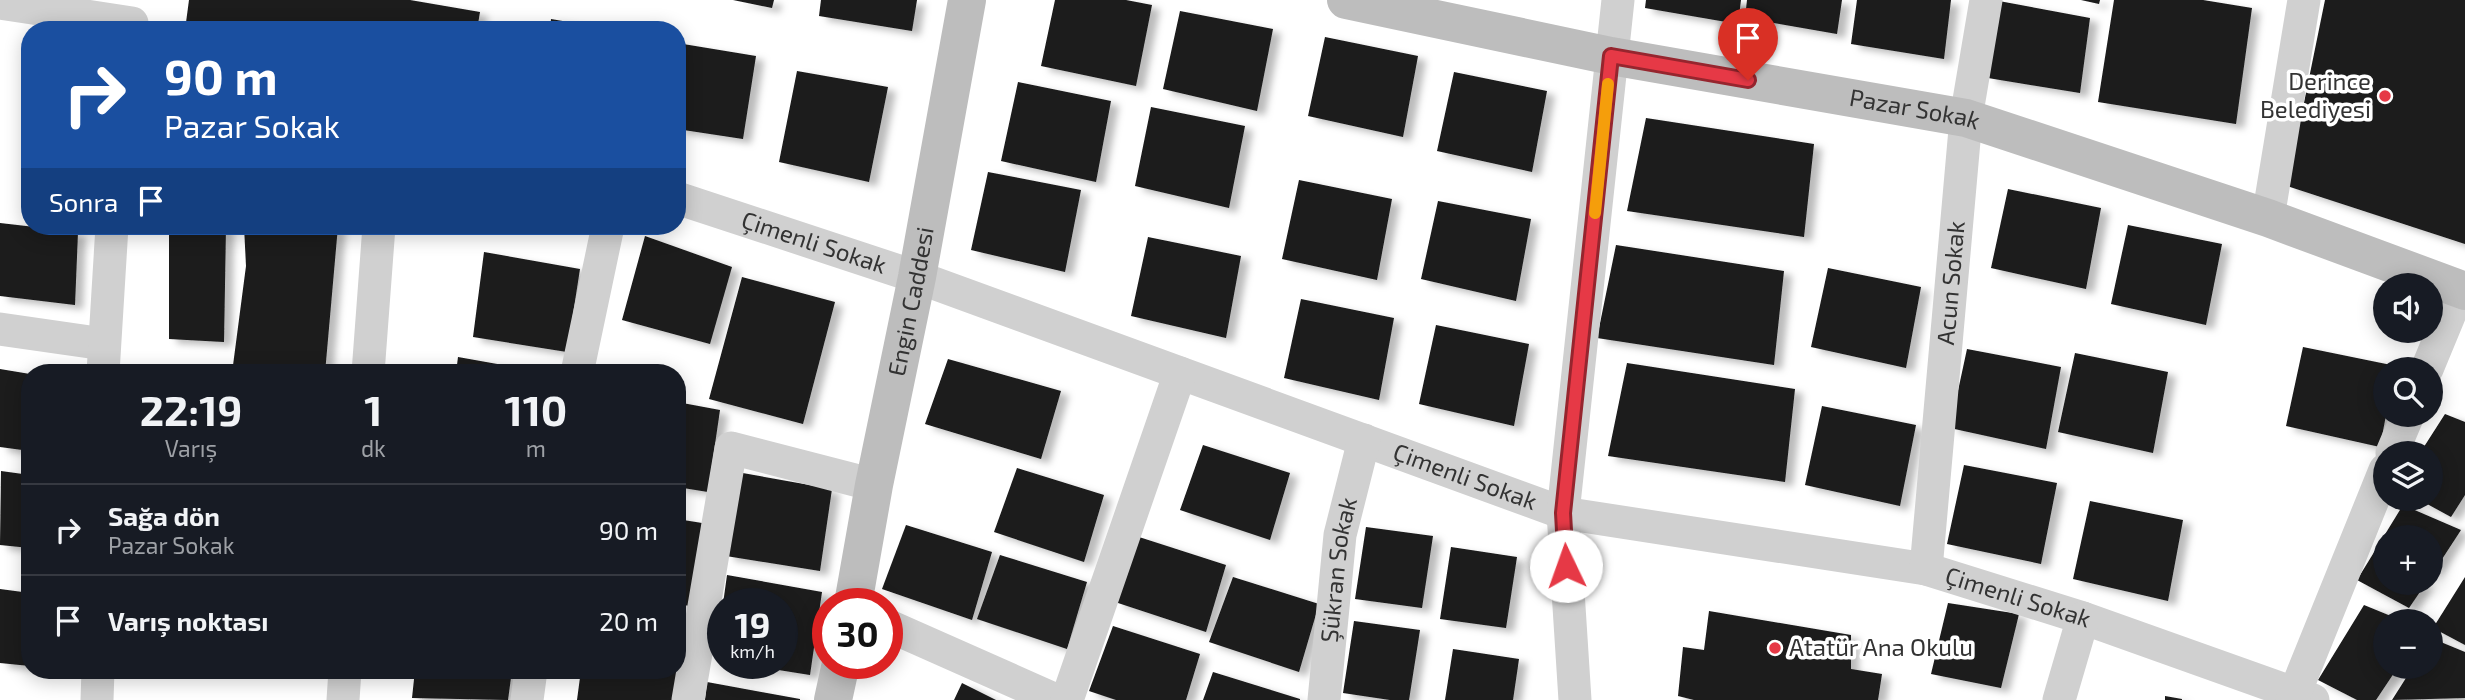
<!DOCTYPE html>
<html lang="tr">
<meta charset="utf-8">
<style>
body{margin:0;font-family:"Exo 2",sans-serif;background:#242831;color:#f1f3f6;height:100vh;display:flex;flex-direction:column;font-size:26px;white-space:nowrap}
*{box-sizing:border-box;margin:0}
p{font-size:23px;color:#9ea1a6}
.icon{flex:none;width:38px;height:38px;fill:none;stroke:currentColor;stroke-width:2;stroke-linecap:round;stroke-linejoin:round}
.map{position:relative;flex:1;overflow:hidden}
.details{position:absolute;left:21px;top:364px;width:665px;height:315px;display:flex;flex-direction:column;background:#171b24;border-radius:28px;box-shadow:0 4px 18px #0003}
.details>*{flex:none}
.banner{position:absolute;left:21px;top:21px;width:665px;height:214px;border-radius:28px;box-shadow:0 4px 18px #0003;background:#1a4fa0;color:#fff;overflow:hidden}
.buttons{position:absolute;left:2373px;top:273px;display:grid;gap:14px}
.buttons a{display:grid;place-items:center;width:70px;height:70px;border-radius:50%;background:#171b24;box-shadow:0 4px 18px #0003;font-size:35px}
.speed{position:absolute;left:707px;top:588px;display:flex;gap:14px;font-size:35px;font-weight:700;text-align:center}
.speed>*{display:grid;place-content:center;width:91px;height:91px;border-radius:50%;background:#171b24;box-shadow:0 4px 18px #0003;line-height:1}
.speed small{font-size:18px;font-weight:400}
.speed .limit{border:10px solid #d22;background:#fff;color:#111}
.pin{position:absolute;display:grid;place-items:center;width:60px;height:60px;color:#fff;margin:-72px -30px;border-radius:50% 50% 50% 0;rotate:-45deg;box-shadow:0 0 7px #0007}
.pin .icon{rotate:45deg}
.me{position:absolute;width:77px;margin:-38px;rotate:357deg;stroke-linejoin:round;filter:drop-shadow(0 0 5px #0008)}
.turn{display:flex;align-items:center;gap:24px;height:147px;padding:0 28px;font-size:32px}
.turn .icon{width:91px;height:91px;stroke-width:2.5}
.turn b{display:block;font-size:49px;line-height:60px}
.then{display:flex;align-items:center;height:66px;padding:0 28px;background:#0003;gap:14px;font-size:26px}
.eta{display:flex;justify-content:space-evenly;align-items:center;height:119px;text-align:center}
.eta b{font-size:42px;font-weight:700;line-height:49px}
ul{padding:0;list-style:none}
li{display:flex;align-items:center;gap:21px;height:91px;padding:0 28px;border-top:2px solid #363941}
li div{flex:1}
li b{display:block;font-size:26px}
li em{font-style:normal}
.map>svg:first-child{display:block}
.building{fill:#1a1a1a;filter:url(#shadow)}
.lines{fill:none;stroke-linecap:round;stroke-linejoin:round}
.street{stroke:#d0d0d0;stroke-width:33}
.secondary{stroke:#bdbdbd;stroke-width:38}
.route-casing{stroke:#96252e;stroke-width:18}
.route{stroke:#e63946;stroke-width:12}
.slow{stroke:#f59e0b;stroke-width:12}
.poi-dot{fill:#e63946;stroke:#fff;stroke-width:2.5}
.labels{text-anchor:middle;stroke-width:7;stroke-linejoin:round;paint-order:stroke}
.poi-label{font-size:24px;fill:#333;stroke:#fff;text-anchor:end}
.street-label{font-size:24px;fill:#333;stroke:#fff}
</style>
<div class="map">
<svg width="2465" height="700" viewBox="0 0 2465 700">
<defs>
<filter id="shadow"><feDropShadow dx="8" dy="4.5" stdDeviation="3.5" flood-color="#0004"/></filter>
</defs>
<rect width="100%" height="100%" fill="#fff"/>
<path class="building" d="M189,0H410L480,12L477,30H185Z
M733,0H774L772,8Z
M821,0H917L912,31L819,16Z
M1055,0H1126L1152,5L1136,86L1041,66Z
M1646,0H1741L1738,24L1645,8Z
M1747,0H1842L1837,34L1745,18Z
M1857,0H1951L1944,59L1851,44Z
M2081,0H2100L2099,4Z
M2114,0H2203L2252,8L2236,124L2098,102Z
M2325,0H2465V244L2287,186Z
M1999,1L2090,18L2080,93L1988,78Z
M1180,11L1273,29L1257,111L1163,89Z
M551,19L603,28V30H550Z
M1325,37L1418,56L1403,137L1308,116Z
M677,43L756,56L743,139L677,129Z
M797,71L888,87L869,182L779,162Z
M1454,72L1547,91L1532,172L1437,151Z
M1018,82L1111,101L1096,182L1001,161Z
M1151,107L1245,126L1229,208L1135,186Z
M1646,118L1814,144L1804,237L1627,211Z
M988,172L1081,190L1065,272L971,250Z
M1299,180L1392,199L1377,280L1282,259Z
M2008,189L2101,208L2086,289L1991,268Z
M1438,201L1531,219L1516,301L1421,279Z
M0,223L78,232L75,305L0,296Z
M2128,225L2222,244L2206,325L2111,304Z
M169,226H226L224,342L169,339Z
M244,226H338L325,373H232L246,266Z
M645,236L732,267L710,344L622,320Z
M1148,237L1241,256L1226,338L1131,316Z
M1616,245L1784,271L1774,365L1597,338Z
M484,252L580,269L567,352L473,337Z
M1828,268L1921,287L1906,368L1811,347Z
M742,277L835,302L803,424L709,399Z
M1301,299L1394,318L1379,400L1284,378Z
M1436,325L1529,344L1514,426L1419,404Z
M2303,347L2396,366L2395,369H2385L2386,415L2380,447L2286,426Z
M1967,349L2061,367L2046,449L1950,428Z
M2075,353L2168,372L2153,453L2058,432Z
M458,357L537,371V373H456Z
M948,359L1061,391L1041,459L925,424Z
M1627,363L1795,389L1785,482L1608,456Z
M0,369L30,374V451L0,447Z
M677,402L720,410L708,492L677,487Z
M1822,406L1916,425L1900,506L1805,485Z
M2445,414L2465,422V495L2451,517L2418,499H2431V453H2420Z
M1203,445L1290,473L1270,540L1180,510Z
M1964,465L2057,483L2041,564L1947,544Z
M1017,468L1104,495L1084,562L994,532Z
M1,471L30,475V548L0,545Z
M737,472L832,489L820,571L726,556Z
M2090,501L2183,520L2168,601L2073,579Z
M2403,505L2461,530L2431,576V537H2385V583H2426L2409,608L2357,580Z
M677,519L702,523L690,606L677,604Z
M906,525L992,552L972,620L882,589Z
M1366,527L1433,536L1422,608L1355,599Z
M1139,537L1226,565L1206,632L1115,602Z
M1451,547L1517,557L1506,628L1440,619Z
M1000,555L1087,582L1067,649L977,619Z
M727,575L822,592L810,675L747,665L782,663V604H723Z
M1233,577L1319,604L1299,672L1209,642Z
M2465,577V645L2433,628Z
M0,589L30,593V666L0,663Z
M1948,603L2019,614L2001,688L1931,674Z
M2364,605L2403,621H2385V667H2398L2376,700H2357L2318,680Z
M1709,611L1851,635V669L1882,674L1878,700H1694L1678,696L1683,647L1704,650Z
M721,620H723V661L716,660Z
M1354,621L1420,630L1409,700H1390L1343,693Z
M1113,626L1200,654L1186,700H1116L1089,691Z
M2431,638L2465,652V698L2392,700L2413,667H2431Z
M1453,649L1519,659L1513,700H1445Z
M415,670H512L508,700L412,698Z
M581,670H678L673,700H577Z
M1213,672L1300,699V700H1203Z
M707,682L800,699V700H705Z
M962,683L996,700H954Z
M2165,696L2182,699V700H2165Z"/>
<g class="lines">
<g class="street">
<path d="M0,3L132,23"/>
<path id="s1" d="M677,198L917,277L1563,513L1926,569L2083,618L2313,700"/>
<path d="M2268,218L2304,0"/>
<path d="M0,329L104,344"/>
<path d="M2427,369L2460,289"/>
<path d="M103,373L112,226"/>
<path d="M368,373L379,226"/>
<path d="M577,373L608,226"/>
<path d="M2392,453L2408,415"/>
<path id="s2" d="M1926,569L1966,118L1986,0"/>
<path d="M887,625L1056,700"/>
<path d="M97,700L98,670"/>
<path d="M343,700L345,670"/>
<path d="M527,700L531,670"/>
<path d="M688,700L731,448L874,485"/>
<path d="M1067,700L1180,373"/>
<path id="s3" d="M1324,700L1340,535L1364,440"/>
<path d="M1575,700L1563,513L1618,0"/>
<path d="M2059,700L2083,618"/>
<path d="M2292,700L2385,470"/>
</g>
<g class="secondary">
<path id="s4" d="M1346,0L1611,56L1966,118L2268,218L2465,291"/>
<path id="s5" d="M853,604L874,485L917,277L967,0"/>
<path d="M833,700L841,663"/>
</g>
</g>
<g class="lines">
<defs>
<path id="route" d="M1566,566L1563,513L1611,56L1748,80"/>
</defs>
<use href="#route" class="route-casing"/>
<use href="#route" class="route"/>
<path class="slow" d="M1595,213L1608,84"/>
</g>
<g class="poi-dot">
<circle cx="2385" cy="96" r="7"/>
<circle cx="1775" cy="648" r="7"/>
</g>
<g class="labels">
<g class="poi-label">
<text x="2371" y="90">Derince<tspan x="2371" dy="28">Belediyesi</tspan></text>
<text x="1789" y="656" text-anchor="start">Atatür Ana Okulu</text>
</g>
<g class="street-label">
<text dy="8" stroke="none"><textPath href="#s4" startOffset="579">Pazar Sokak</textPath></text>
<text dy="8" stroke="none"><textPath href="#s1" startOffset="144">Çimenli Sokak</textPath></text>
<text dy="8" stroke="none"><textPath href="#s2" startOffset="287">Acun Sokak</textPath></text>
<text dy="8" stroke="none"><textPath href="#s5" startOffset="308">Engin Caddesi</textPath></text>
<text dy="8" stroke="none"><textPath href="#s1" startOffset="836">Çimenli Sokak</textPath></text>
<text dy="8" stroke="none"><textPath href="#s3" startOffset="131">Şükran Sokak</textPath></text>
<text dy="8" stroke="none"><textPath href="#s1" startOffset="1404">Çimenli Sokak</textPath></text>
</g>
</g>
</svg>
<div class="buttons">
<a><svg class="icon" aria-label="sound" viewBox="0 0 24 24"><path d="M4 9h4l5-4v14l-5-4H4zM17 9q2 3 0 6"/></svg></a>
<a><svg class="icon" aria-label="search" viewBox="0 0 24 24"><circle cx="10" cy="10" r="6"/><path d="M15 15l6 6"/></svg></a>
<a><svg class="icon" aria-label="layers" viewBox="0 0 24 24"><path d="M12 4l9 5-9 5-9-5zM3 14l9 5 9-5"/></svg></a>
<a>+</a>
<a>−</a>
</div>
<div class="speed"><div>19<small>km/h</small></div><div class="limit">30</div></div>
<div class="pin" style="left:1748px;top:80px;background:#d93025"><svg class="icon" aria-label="arrive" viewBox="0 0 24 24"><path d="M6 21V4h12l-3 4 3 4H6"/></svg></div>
<svg class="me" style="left:1566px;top:566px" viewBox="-20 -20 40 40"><circle r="19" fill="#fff"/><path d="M0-13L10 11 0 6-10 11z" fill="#e63946"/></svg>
<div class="banner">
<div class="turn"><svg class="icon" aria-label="right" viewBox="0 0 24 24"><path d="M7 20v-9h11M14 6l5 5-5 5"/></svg><div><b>90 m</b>Pazar Sokak</div></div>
<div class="then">Sonra<svg class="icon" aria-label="arrive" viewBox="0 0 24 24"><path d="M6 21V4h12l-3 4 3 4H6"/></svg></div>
</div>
<section class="details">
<div class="eta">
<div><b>22:19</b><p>Varış</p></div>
<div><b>1</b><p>dk</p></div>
<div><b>110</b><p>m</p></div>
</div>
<ul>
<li><svg class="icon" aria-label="right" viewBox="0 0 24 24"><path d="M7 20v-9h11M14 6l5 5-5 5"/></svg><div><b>Sağa dön</b><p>Pazar Sokak</p></div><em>90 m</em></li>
<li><svg class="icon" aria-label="arrive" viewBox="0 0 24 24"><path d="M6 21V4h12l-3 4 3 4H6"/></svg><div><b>Varış noktası</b></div><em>20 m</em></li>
</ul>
</section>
</div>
